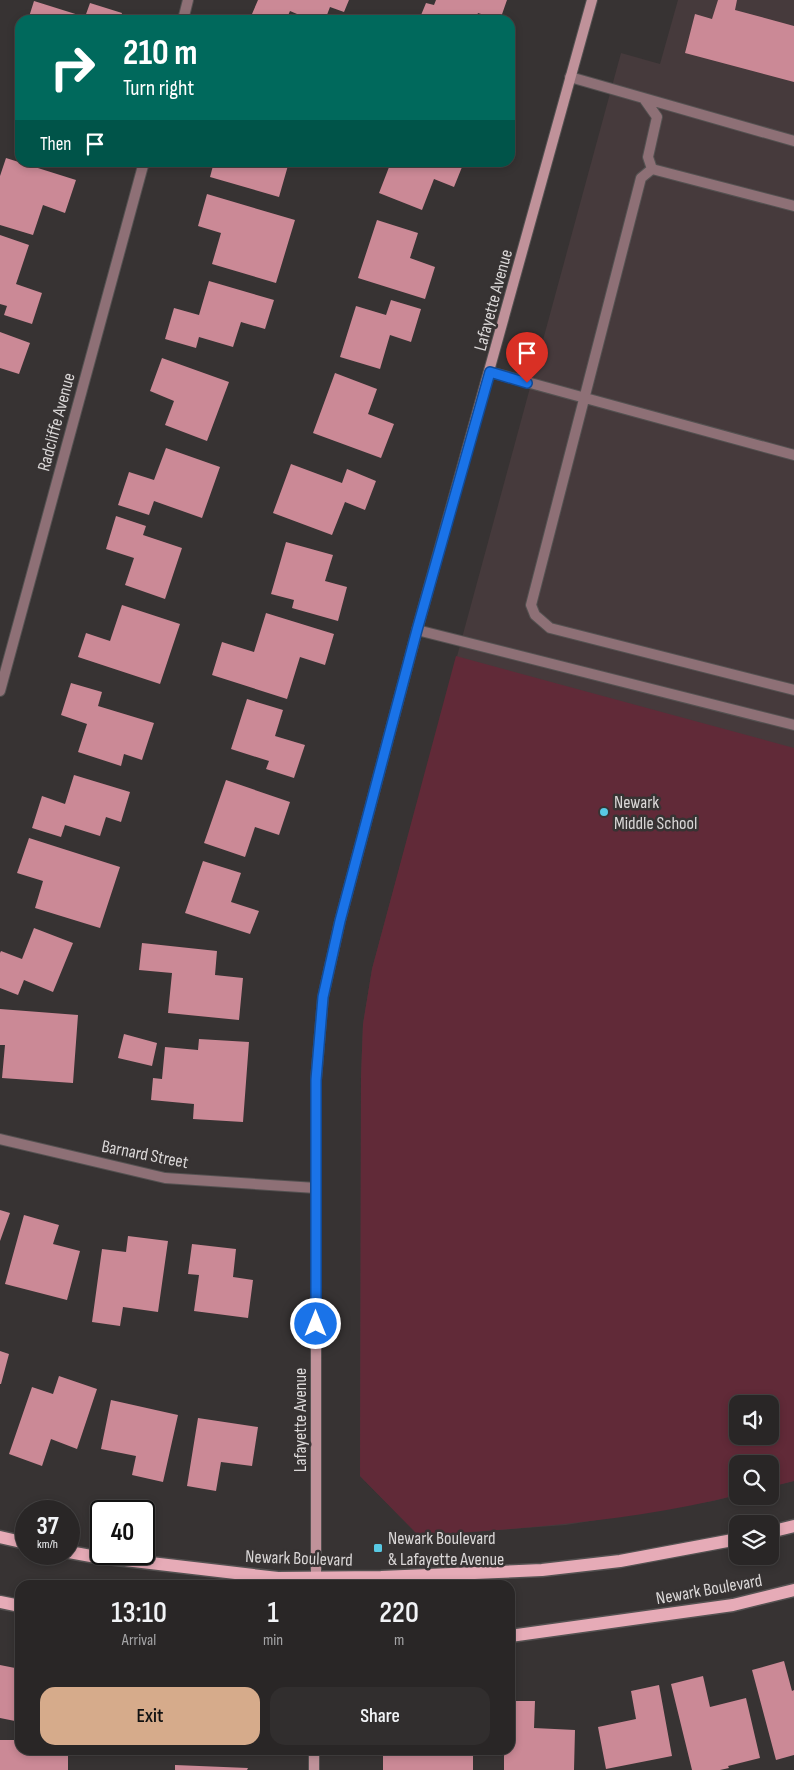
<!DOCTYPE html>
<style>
body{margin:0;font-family:"Sofia Sans Condensed",sans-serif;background:#312e2e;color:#f1f3f6;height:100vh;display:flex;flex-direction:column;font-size:19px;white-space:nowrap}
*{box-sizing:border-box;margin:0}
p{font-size:16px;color:#a5a5a7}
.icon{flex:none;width:28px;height:28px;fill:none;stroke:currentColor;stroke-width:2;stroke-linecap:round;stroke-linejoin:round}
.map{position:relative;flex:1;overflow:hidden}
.details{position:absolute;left:15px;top:1580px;width:500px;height:175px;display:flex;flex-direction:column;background:#292626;border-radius:15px;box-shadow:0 2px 8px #0003,0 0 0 1px #454343}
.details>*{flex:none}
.banner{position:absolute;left:15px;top:15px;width:500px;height:152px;border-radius:15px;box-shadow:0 2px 8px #0003,0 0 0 1px #454343;background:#00695c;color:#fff;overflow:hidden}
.fabs{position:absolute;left:729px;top:1395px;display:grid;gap:10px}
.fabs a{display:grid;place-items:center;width:50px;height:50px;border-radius:10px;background:#292626;box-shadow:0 2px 8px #0003,0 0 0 1px #454343;font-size:25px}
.speed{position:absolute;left:15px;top:1500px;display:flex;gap:10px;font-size:25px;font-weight:700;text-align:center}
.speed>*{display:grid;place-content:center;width:65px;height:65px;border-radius:50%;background:#292626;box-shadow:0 2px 8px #0003,0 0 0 1px #454343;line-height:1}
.speed small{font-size:12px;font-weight:400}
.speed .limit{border:2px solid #111;border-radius:8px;background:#fff;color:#111}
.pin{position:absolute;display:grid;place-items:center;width:42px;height:42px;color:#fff;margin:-51px -21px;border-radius:50% 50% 50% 0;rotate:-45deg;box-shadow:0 0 5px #0007}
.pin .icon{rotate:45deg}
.me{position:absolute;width:55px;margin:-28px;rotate:0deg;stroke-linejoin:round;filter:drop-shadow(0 0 4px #0008)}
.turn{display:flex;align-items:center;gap:18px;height:105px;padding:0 25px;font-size:22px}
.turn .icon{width:65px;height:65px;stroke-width:2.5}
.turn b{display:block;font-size:35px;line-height:42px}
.then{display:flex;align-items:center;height:48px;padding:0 25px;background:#0003;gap:10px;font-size:19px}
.eta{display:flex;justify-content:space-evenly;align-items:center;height:85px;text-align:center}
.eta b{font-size:30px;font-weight:600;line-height:35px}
.cta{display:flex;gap:10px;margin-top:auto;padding:10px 25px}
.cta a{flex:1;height:58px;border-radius:15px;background:#d6ab8b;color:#111;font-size:20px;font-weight:600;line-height:58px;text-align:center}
.cta a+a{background:#312e2e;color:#f1f3f6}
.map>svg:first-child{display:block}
.built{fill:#463a3c;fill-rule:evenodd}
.green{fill:#612a38;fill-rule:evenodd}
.building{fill:#cb8996}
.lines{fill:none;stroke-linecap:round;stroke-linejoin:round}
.lane-casing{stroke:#545151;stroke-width:12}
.street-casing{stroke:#545151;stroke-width:12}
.secondary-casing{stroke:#545151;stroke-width:12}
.primary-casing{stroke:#545151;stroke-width:15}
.lane{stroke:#8e7076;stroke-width:10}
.street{stroke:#8e7076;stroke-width:10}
.secondary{stroke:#c0929a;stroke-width:10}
.primary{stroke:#e6abb7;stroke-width:12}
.route-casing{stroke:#114b97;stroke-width:12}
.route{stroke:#1a73e8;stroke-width:9}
.poi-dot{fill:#58c9e3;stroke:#373333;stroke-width:2}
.labels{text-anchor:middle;stroke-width:5;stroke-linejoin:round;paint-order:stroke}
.street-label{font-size:18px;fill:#dad7d7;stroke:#373333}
.poi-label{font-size:18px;fill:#dad7d7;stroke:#373333;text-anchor:start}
</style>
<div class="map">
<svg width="794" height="1770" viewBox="0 0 794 1770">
<rect width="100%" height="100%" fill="#373333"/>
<path class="built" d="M678,0H794V1481L770,1487V1464H738L737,1495L713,1501L566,1525L419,1536L360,1476L361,1076L363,1024L372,969L621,53L660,64ZM738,1404H770V1436H738Z"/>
<path class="green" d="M456,656L794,748V1481L770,1487V1464H738L737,1495C634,1521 526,1528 419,1536L360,1476L361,1076L363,1024L372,969ZM738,1404H770V1436H738Z"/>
<path class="building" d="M258,0H349L344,12L330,7L325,20H311L290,11L286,20H266L252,14Z
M436,0H507L500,20L478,13L475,20H419L426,3L434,5Z
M718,0H737L735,10L794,26V82L685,53L695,14L712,19Z
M34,1L85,17L90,3L122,13L120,20H28Z
M6,158L76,180L65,213L43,205L33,235L0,225V176Z
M214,162H289L279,197L210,177Z
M391,162H464L454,187L434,179L422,210L379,193Z
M207,194L295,220L276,283L212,264L221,233L198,226Z
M377,220L418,233L410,258L435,267L425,299L358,278Z
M0,235L29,245L16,284L42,293L32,324L4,315L7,306L0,304Z
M209,281L274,300L265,329L241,322L233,347L199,337L196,348L165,339L174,308L199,315Z
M391,300L421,309L411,342L390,335L380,369L340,357L356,306L386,315Z
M0,332L30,343L19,374L0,368Z
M162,358L229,382L207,441L165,425L174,401L150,391Z
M335,373L377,389L368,414L394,424L381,458L313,433Z
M166,448L220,467L202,518L154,501L149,515L118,505L129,472L154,480Z
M291,464L342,483L347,469L376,481L365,510L345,502L332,535L273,513Z
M116,516L146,526L143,535L182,548L165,599L125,585L134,558L106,549Z
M286,542L333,555L325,581L347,587L338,621L292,608L294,600L271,594Z
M122,605L180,624L160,684L78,657L86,633L110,641Z
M266,613L334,634L325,665L300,657L287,699L212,675L222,642L254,652Z
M71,683L102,692L98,706L154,723L142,760L124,754L121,766L78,752L87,724L61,715Z
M247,699L283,710L275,736L305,745L294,778L266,769L269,761L231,749Z
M74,775L130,792L121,822L106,817L100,836L65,825L61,837L32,828L42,796L65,804Z
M226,780L290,802L279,835L255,827L245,857L204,843Z
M29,838L120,867L100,928L35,908L43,881L17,873Z
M203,861L241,873L231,902L259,911L250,934L185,913Z
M34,928L73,943L53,992L24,980L18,995L0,988V953L1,951L22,959Z
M142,943L217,951L215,975L243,978L239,1020L168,1013L172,973L139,970Z
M0,1009L78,1015L73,1083L2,1078L5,1045H0Z
M124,1034L157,1043L152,1066L118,1058Z
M199,1039L249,1042L243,1122L193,1119L194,1104L151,1100L153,1078L162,1079L165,1047L198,1050Z
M0,1210L10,1213L0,1241Z
M24,1215L59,1225L53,1244L80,1251L67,1300L5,1284Z
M128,1236L168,1241L158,1312L123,1307L120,1326L92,1322L102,1249L126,1252Z
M192,1244L236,1249L233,1277L253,1280L248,1318L194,1311L199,1275L188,1274Z
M0,1351L9,1354L1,1384H0Z
M59,1376L97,1389L77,1449L51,1439L42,1466L9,1454L32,1387L53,1394Z
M111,1400L178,1415L163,1482L132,1475L136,1456L101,1449Z
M198,1418L258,1427L252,1466L221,1462L216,1491L187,1486Z
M784,1661L792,1691L794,1690V1755L776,1760L752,1670Z
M0,1665L20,1669V1722L0,1718Z
M703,1676L710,1707L746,1698L760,1758L728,1766L729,1768L720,1770H692L671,1684Z
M659,1685L672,1756L606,1769L598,1727L636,1719L631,1691Z
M510,1701H535L534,1728L575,1730L574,1770H504V1750H510Z
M0,1740H20V1750H68V1770H0Z
M212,1750H248V1753Z
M383,1750H473V1770H383Z
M175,1765L248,1768L247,1770H175Z"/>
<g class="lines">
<defs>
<path id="lane" d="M570,77L794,141
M645,100L657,117L648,157L652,169
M794,206L652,169L641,178L531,605L535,615L550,628L794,690
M490,372L794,455
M417,630L794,725"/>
<path id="street" d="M183,20L188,0
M0,691L144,162
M0,1139L165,1178L316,1188"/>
<path id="secondary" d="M316,1585V1080L323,997L340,921L417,630L592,0
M314,1770V1750"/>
<path id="primary" d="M770,1532L794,1526
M0,1537L26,1543
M69,1552L91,1556L278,1578L381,1577L542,1570L620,1561L738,1539
M0,1602L20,1606
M510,1636L733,1605L794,1590"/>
</defs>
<use href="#lane" class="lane-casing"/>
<use href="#street" class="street-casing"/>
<use href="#secondary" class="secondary-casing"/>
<use href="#primary" class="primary-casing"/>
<use href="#lane" class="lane"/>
<use href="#street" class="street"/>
<use href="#secondary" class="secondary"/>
<use href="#primary" class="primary"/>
</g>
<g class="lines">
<defs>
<path id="route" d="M316,1324V1080L323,997L340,921L417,630L490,372L527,383"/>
</defs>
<use href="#route" class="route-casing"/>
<use href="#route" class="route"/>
</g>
<g class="poi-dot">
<circle cx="604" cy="812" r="5"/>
<rect x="373" y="1543" width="10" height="10" rx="2.5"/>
</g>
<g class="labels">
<g class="street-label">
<text transform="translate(493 300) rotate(-75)" y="6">Lafayette Avenue</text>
<text transform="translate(56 422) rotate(-75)" y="6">Radcliffe Avenue</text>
<text transform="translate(145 1154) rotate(11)" y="6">Barnard Street</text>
<text transform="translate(300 1420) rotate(-90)" y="6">Lafayette Avenue</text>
<text transform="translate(299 1558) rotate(2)" y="6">Newark Boulevard</text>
<text transform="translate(709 1589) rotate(-10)" y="6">Newark Boulevard</text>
</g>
<g class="poi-label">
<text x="614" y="808">Newark<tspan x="614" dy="21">Middle School</tspan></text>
<text x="388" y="1544">Newark Boulevard<tspan x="388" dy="21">&amp; Lafayette Avenue</tspan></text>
</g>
</g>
</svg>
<div class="fabs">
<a><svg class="icon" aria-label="sound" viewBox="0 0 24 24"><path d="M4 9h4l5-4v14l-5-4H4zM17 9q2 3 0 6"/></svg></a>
<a><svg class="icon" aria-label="search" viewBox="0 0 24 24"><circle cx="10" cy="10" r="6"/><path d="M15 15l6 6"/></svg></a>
<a><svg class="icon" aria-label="layers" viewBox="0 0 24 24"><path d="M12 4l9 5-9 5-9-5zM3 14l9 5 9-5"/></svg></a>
</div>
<div class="speed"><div>37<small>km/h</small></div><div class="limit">40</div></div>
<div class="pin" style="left:527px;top:383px;background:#d93025"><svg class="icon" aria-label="arrive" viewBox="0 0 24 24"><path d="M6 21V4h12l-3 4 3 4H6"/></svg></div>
<svg class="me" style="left:316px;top:1324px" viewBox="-20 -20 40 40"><circle r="17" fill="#1a73e8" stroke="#fff" stroke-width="3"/><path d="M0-11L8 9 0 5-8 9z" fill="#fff"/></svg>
<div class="banner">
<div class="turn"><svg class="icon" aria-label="right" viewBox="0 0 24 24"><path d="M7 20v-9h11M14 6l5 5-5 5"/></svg><div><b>210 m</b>Turn right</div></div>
<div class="then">Then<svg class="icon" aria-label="arrive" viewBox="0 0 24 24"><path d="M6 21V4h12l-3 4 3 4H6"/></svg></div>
</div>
<section class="details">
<div class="eta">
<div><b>13:10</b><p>Arrival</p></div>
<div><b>1</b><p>min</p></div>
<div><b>220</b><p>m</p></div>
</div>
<div class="cta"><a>Exit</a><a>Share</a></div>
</section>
</div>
